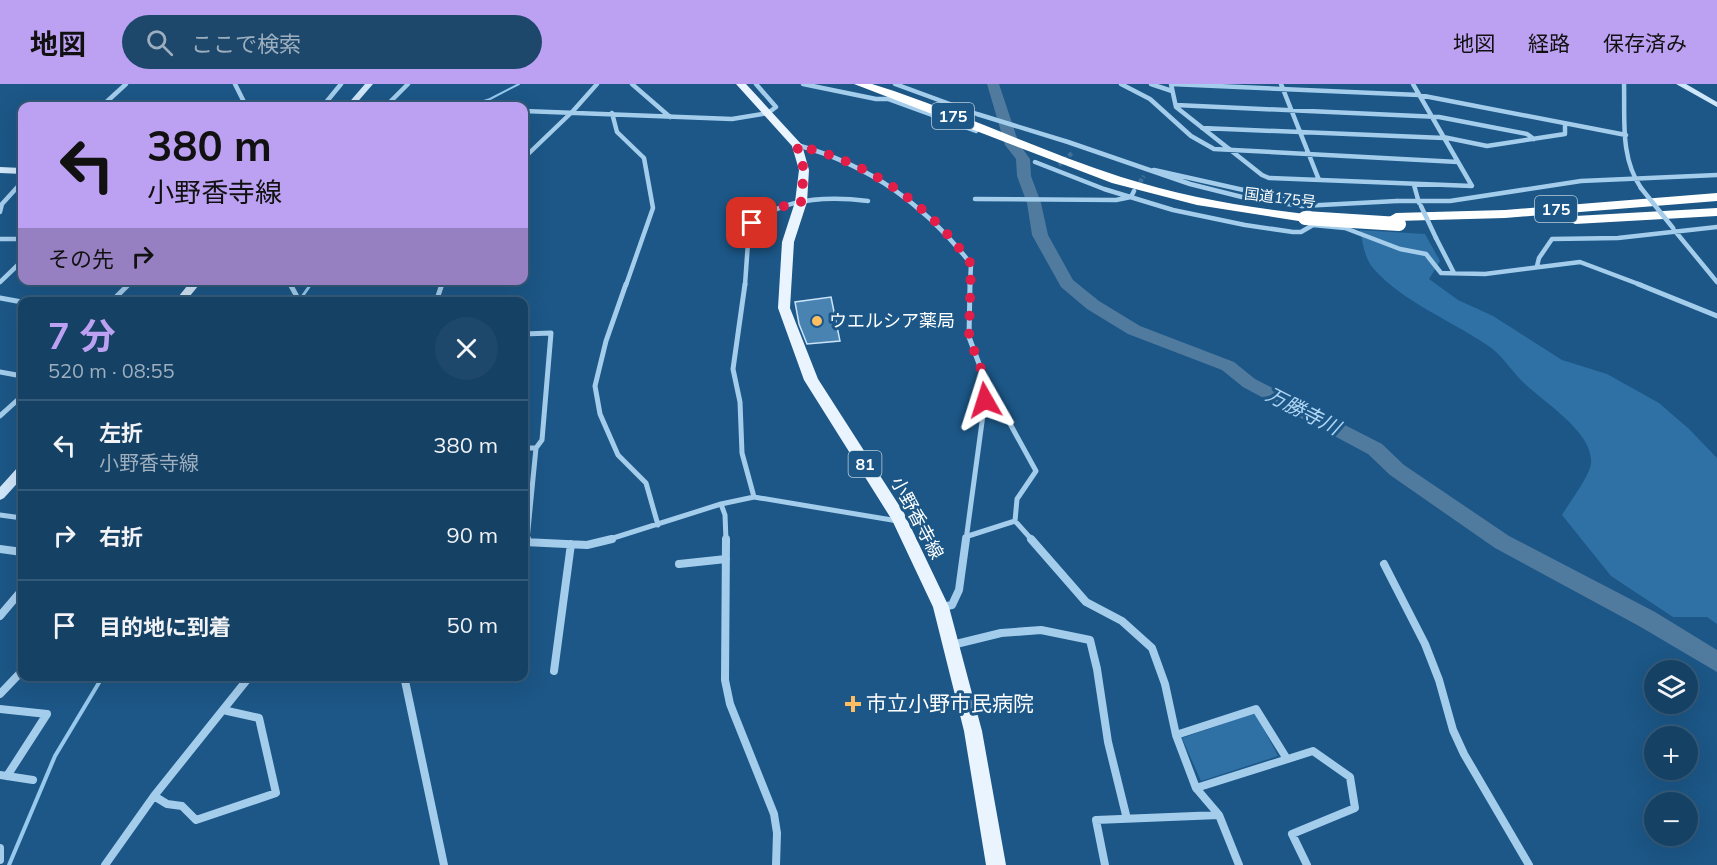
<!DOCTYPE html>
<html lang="ja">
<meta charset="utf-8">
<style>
body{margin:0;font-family:Mulish,"Noto Sans JP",sans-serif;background:#1e486b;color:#f1f3f6;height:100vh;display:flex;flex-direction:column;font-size:22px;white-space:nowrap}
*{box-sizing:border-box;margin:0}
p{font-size:20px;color:#9dafbf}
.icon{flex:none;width:33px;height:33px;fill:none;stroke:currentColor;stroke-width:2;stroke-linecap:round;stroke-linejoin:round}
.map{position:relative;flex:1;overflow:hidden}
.sheet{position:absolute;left:18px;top:213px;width:510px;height:384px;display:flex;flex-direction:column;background:#154165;border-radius:12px;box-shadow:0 6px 24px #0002,0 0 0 2px #345a79}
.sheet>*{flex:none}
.hud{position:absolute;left:18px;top:18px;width:510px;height:183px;border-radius:12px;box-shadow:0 6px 24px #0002,0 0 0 2px #345a79;background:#bca0f2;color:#111;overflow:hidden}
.fabs{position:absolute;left:1644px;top:576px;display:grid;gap:12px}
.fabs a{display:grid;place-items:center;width:54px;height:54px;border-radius:50%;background:#154165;box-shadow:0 6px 24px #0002,0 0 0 2px #345a79;font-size:30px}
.pin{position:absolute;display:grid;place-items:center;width:51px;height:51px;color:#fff;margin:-26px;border-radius:12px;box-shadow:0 3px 9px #0006}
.me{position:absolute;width:66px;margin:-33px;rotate:354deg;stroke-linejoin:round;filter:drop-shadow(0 0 4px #0008)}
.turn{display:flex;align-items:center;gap:21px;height:126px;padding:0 30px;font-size:27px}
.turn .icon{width:78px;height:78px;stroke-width:2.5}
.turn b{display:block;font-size:42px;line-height:51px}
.then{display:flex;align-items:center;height:57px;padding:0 30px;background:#0003;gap:12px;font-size:22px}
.round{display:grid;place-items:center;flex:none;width:63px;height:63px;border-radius:32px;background:#1e486b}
.summary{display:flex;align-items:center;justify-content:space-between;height:102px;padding:0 30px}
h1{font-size:36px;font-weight:700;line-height:45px;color:#bca0f2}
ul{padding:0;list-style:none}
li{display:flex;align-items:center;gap:18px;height:90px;padding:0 30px;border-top:2px solid #345a79}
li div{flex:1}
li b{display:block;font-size:22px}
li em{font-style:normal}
header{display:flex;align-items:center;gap:36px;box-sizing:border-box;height:84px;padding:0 30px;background:#bca0f2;color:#111}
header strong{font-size:28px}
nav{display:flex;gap:33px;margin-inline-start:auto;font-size:21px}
.search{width:420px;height:54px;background:#1e486b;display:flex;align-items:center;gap:15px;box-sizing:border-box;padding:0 21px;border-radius:33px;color:#9dafbf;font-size:22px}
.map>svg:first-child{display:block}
.green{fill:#2f71a5}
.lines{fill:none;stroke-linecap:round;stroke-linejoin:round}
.stream-far2{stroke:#97c9ee;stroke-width:2}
.stream-far1{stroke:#97c9ee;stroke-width:3}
.stream{stroke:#97c9ee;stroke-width:4}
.river{fill:#517b9e;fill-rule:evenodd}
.building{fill:#4983b2;stroke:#c9e4f9;stroke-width:1.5}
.street-tunnel{stroke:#3e7099;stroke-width:4.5;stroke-dasharray:4.5 2;stroke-linecap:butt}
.street-far2{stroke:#a4cdec;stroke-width:4.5}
.street-far1{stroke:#a4cdec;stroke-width:5}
.street{stroke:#a4cdec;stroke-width:8}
.secondary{fill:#d0e6f9;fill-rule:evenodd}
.primary{fill:#e9f4ff;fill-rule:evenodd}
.highway{fill:#fff;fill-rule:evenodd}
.street-bridge{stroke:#a4cdec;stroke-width:4.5}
.highway-bridge{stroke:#fff;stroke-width:14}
.route{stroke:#e11d48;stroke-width:10;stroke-dasharray:0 18}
.poi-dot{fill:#fdbe61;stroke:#1c5787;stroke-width:2}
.labels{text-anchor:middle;stroke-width:6;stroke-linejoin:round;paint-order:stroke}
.far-street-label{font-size:15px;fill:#fff;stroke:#1c5787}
.shield{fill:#1c5787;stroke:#bbcddb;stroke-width:1.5}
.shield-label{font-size:16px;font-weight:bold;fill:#fff}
.poi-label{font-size:18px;fill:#fff;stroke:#1c5787;text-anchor:start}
.street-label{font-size:18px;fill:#fff;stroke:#1c5787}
.water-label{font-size:20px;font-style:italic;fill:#b0d6f3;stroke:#1c5787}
.near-poi-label{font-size:21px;fill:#fff;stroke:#1c5787;text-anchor:start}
</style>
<header>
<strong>地図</strong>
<div class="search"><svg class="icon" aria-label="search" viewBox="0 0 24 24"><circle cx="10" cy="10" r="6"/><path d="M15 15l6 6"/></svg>ここで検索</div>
<nav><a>地図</a><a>経路</a><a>保存済み</a></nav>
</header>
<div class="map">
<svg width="1717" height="781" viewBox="0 0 1717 781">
<rect width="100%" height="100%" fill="#1c5787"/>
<path class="green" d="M1360,146L1425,150L1440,177L1429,195L1458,216L1493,232L1562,276L1607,290L1659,319L1689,345L1717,374V540L1707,533H1673L1611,492L1562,431C1569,419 1590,392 1591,379C1594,347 1538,315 1519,294C1508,282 1501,270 1487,261C1452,237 1401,217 1373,184C1364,173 1363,159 1360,146Z
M1255,629L1278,672L1201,697L1182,654Z"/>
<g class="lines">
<path class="stream-far2" d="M468,22L490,15L519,0
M310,201L313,196"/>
<path class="stream-far1" d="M299,217L311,200"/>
<path class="stream" d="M9,781L55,672L103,592"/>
<path class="river" d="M987,0H999L1019,60L1030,75L1031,92L1041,119L1048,151L1073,196L1099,217L1140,242L1234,278L1255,295L1382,360L1404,381L1509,452L1655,528L1717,566V588L1639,542L1495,464L1390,391L1368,370L1243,303L1222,286L1128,250L1087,225L1061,203L1032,151L1027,119L1017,92L1016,75L1005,61Z"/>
</g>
<path class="building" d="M831,213L840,257L807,260L799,240L795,218Z"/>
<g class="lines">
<path class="street-tunnel" d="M1059,81L1073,68
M1136,104L1144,92"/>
<path class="street-far2" d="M235,0L246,22
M632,0L670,33
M803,0L876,15H888L976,47
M895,0L977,30L1068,58L1190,100L1246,114L1302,122
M1121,0L1150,15L1191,52L1214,65L1458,78
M1151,0L1172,7
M1171,0L1176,23L1262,91L1269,94L1472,102L1413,0
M1171,0L1419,11L1626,51
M1281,0L1319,96
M1624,0C1625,36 1620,73 1641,104
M1176,21L1439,33L1527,50L1534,55
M102,22L126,0
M323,22L341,0
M386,22L408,0
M524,27L732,35L768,29L776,23L756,0
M612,29L617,48L644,74L653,124L626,201
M1202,44L1444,54
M1443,53L1487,62L1565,50V40
M797,61C870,81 925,121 971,180L970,201
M524,74L573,27L597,0
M1035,78L1104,105L1173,126L1245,141L1293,148H1301L1313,141L1345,144L1400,165L1426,170L1441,189L1485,190L1580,178L1641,201
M1154,86L1257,109L1296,113L1308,124L1311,135
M1414,101L1419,119
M975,115L1116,116L1131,113L1134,107
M1397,117H1450L1581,97L1717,91
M0,128L2,120L22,98
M1675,147L1717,198
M1436,154L1454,189
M0,155H22
M1537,182L1539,174L1552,155L1618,154L1717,143
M288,196L291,201
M0,198L22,177
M128,201L133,196
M441,201L443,196
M745,201L749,144C779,113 827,112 868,117"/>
<path class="street-far1" d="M290,200L300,218
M626,200L606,257L595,302L600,330L618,371L646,399L658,441
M745,200L733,285L740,318L742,369L754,413
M1638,200L1717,232
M0,214L22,218
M111,218L129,200
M436,218L442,200
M524,250L551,249L542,356L536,364L527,456
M0,288L22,292
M983,330L1008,336L1036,387L1017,415L1015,437
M0,332L22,312
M524,364H536
M721,420L725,431L726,456
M0,431L22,434
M965,453L1015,437L1032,456
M607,456L721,420L754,413L898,437
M966,456L985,316L984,293L969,253L970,200"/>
<path class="street" d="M726,455L725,596L730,620L774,730L777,749L776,781
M1031,455L1086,518L1122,537L1152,564L1165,600L1176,651
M524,458L587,461L612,455
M527,458V455
M0,465L22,468
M679,480L726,475
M1384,480L1425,560L1439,596L1453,646L1464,670L1529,781
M942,523L952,521L959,506L966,455
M0,532L22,506
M952,561L1001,549L1041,546L1090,556L1097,585L1108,658L1127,735
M554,587L571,460
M404,592L444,781
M0,610L22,587
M0,625L47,630L7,692
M1287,675L1256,625L1176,651L1196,704L1313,667L1350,693L1355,724L1292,750L1307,781
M0,691L33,696
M1196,704L1219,731
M154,712L167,720L182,722L196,736L276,709L259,634L223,626
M0,764V776
M105,781L154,712L250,592
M1105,781L1096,736L1219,731L1239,781"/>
<path class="secondary" d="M365,0H373L354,22H346Z
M1676,0H1686L1717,18V23Z
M0,83L22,84V90L0,89Z
M192,196H203L185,218H174Z
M22,381V394L4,414L0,416V403L18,383Z"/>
<path class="primary" d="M736,0H746L802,61L809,86L807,118L794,158L790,224L818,295L904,429L949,523L982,647L1006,781H986L964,647L933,523L892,436L804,296L778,224L782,158L795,118L799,86L792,62Z"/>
<path class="highway" d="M854,0H872L894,7C970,33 1044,68 1121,93C1181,112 1243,123 1305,130L1312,134L1305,138L1197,121L1112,99Z
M1717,109V117L1505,134L1396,137L1389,133L1396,129L1505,126Z
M1717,124V132L1575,140L1568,136L1575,132Z"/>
<path class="street-bridge" d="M1641,104L1673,144
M1302,122L1397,117
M1421,122L1436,154"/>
<path class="highway-bridge" d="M1305,134L1399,140"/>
</g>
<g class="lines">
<path class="route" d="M752,139L786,121L801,118L804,86L797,62C867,76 931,122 971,180L969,253L984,293L985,316"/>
</g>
<g class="poi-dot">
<circle cx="817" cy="237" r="6"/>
<path d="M850 611h6v6h6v6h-6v6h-6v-6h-6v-6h6z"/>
</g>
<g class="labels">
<g class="far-street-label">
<text transform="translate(1280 114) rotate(7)" y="5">国道175号</text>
</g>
<g class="shield">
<rect x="932" y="19" width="42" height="26" rx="4.5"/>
<rect x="1535" y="112" width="42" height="26" rx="4.5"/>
<rect x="848.5" y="367" width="33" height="26" rx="4.5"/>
</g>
<g class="shield-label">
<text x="953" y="38">175</text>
<text x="1556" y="131">175</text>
<text x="865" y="386">81</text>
</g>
<g class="poi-label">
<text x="829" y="243">ウエルシア薬局</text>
</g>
<g class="street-label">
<text transform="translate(917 434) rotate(62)" y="6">小野香寺線</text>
</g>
<g class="water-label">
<text transform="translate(1303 327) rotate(27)" y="7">万勝寺川</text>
</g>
<g class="near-poi-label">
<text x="866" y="627">市立小野市民病院</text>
</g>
</g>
</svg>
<div class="fabs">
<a><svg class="icon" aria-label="layers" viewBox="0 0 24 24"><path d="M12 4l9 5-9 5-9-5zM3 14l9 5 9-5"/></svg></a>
<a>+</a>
<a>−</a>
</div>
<div class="pin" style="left:752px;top:139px;background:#d93025"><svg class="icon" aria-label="arrive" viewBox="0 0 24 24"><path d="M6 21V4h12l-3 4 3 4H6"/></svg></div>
<svg class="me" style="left:985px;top:316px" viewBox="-20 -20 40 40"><path d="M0-17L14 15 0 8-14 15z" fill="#e11d48" stroke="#fff" stroke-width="4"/></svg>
<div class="hud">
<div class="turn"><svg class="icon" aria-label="left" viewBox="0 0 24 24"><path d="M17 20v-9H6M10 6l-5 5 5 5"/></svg><div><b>380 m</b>小野香寺線</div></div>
<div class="then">その先<svg class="icon" aria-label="right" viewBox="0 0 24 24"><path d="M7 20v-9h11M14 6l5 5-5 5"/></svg></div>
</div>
<section class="sheet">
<div class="summary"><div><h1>7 分</h1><p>520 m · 08:55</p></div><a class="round"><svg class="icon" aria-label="close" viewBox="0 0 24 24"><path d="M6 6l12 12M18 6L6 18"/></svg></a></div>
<ul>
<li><svg class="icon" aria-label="left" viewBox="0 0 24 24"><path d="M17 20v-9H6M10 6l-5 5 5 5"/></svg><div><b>左折</b><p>小野香寺線</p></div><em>380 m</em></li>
<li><svg class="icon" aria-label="right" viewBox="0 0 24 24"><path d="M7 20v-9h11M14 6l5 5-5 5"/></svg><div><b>右折</b></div><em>90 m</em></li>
<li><svg class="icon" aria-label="arrive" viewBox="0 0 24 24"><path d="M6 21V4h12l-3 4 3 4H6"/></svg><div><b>目的地に到着</b></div><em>50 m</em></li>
</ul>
</section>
</div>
